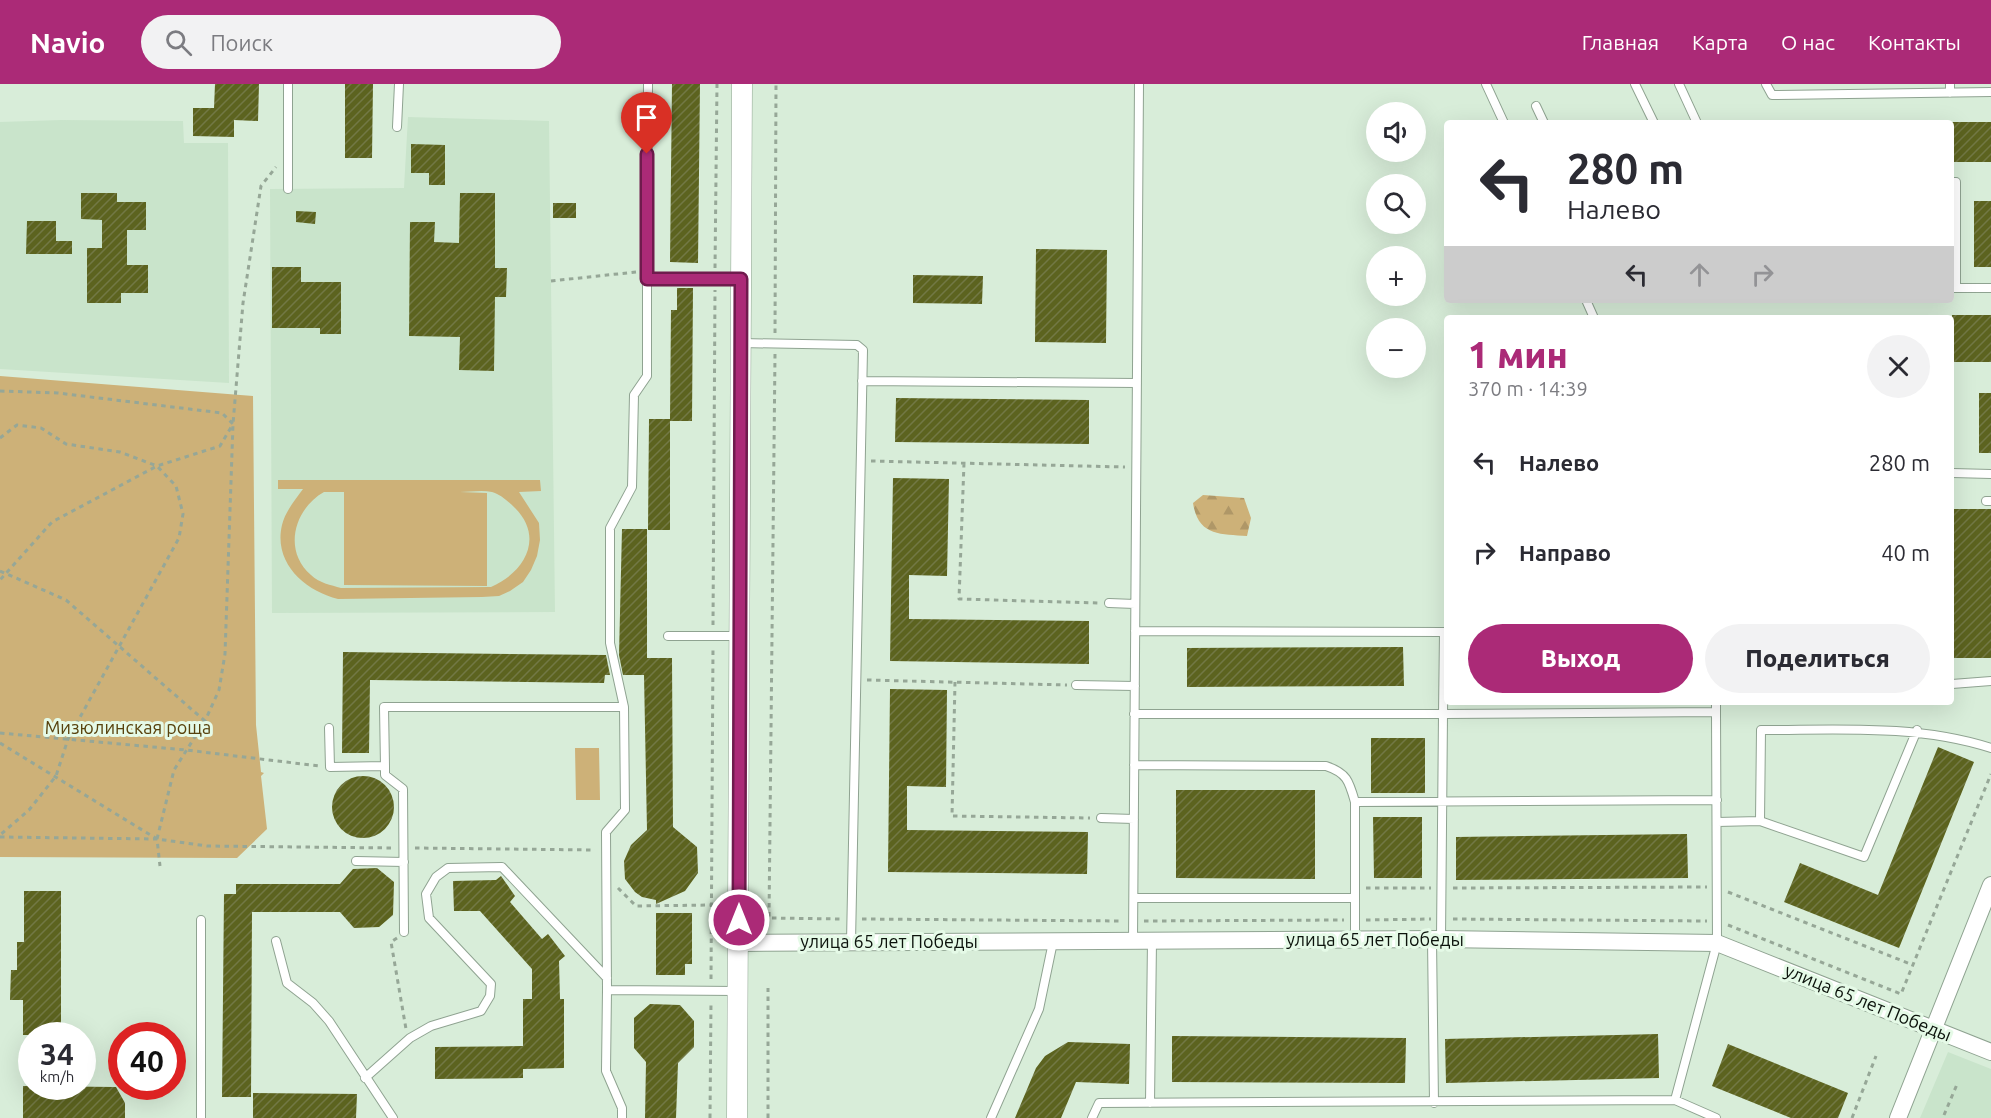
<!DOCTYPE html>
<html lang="ru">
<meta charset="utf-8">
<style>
body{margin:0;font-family:Ubuntu,sans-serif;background:#f2f2f3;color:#2b2b33;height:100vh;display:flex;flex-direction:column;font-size:22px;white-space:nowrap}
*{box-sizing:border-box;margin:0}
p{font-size:20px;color:#7c7c81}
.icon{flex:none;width:33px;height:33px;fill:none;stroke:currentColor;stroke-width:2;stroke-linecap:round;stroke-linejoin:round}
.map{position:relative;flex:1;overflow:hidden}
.panel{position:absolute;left:1444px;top:231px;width:510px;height:390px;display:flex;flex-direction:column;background:#fff;border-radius:6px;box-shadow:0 6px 24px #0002}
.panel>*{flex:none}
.banner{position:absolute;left:1444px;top:36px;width:510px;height:183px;border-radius:6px;box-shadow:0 6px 24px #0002;background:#fff;color:#2b2b33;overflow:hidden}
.controls{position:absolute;left:1366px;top:18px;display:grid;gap:12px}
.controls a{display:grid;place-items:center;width:60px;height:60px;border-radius:50%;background:#fff;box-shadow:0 6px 24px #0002;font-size:30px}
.speed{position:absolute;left:18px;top:938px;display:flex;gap:12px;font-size:30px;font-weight:700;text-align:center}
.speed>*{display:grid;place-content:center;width:78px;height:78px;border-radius:50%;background:#fff;box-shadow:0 6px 24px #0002;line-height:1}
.speed small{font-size:15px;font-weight:400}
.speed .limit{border:9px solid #d22;background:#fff;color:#111}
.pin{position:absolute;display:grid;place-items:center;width:51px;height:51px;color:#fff;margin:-62px -26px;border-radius:50% 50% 50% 0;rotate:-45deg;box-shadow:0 0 6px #0007}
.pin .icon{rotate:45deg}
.me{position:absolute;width:66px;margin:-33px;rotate:0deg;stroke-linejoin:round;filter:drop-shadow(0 0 4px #0008)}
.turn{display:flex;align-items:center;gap:21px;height:126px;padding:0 24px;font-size:27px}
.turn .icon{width:78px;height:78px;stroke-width:2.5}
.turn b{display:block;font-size:42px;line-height:51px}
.lanes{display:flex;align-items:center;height:57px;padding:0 24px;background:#0003;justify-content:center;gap:30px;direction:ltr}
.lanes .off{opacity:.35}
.round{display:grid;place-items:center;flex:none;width:63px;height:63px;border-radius:32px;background:#f2f2f3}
.overview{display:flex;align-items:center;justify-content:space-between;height:102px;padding:0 24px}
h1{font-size:36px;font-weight:800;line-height:45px;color:#ab2a77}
.action{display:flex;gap:12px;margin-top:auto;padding:12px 24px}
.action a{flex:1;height:69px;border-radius:36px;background:#ab2a77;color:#fff;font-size:24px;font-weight:800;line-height:69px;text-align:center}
.action a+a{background:#f2f2f3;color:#2b2b33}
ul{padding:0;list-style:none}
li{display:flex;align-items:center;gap:18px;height:90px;padding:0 24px}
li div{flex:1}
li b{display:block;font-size:22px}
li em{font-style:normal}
header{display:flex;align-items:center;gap:36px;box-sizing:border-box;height:84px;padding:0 30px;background:#ab2a77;color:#fff}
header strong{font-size:28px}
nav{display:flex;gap:33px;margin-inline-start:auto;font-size:21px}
.search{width:420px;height:54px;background:#f2f2f3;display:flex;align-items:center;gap:15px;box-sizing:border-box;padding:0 21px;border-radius:33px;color:#7c7c81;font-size:22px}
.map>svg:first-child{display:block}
.built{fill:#c9e4cb}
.forest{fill:url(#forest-firs)}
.green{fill:#cdb178;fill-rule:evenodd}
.building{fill:url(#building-hatch)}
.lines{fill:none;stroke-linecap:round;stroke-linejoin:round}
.service-casing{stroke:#8fa391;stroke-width:10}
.minor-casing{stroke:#8fa391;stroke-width:18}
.tertiary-casing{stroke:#8fa391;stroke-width:21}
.path{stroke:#96a797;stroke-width:3;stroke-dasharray:4.5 4.5;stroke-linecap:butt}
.service{stroke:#fff;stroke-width:8}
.minor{stroke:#fff;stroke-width:16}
.tertiary{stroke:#fff;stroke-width:20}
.route-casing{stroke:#6f1b4d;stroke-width:15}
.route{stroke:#ab2a77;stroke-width:10}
.labels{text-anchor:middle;stroke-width:6;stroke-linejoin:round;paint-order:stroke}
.park-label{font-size:18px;fill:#58420d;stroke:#e5fae7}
.street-label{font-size:18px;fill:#0c130c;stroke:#e5fae7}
</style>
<header>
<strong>Navio</strong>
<div class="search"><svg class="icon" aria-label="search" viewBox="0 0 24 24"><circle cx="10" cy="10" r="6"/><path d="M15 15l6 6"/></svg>Поиск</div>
<nav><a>Главная</a><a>Карта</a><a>О нас</a><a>Контакты</a></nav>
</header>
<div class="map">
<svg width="1991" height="1034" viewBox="0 0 1991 1034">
<defs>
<pattern id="forest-firs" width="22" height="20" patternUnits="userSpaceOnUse" patternTransform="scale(1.5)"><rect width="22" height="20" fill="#cdb178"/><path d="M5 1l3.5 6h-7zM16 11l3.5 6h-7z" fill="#af9767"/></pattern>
<pattern id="building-hatch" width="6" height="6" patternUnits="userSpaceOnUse" patternTransform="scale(1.5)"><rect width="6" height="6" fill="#5c631f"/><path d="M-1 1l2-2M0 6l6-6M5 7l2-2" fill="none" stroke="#727845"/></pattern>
</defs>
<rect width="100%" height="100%" fill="#d8edd9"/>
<path class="built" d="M408,33L549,37L555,528L272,529L270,105L404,104Z
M61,36L183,37L184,59H228L229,299L0,285V38Z
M1948,968L1991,985V1034H1920Z"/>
<path class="forest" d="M1203,411L1244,414L1251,434L1247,452C1220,450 1198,452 1193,419Z"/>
<path class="green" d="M0,292L253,312L256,641L261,688L264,689L261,692L267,745L237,774L0,773Z
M278,396H540L541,407L519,408L539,439L540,456L537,472L531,486L523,498L510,507L499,512L482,513L338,515C305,507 273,479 282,441C285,428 295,416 303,405H278ZM324,408H344V501L487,502V409L460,408C470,408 482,406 492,408C500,410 509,418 515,424C545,454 524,489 491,503L341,504C331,501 319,499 311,491C282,466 295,424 324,408Z
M575,664H599L600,716H576Z"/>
<path class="building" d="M215,0H259L258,37L234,36V53L193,52V24H214Z
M345,0H373L372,74H345Z
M672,0H700L698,179L670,178Z
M1952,38H1991V78H1952Z
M411,60L445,61V101H429V89H411Z
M81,109H117V118H146V146H127V181H148V209H121V219H87V164H102V136L81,135Z
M460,109H495V184H507L506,213H495L494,287L459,286L460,253L409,252L410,138H435L434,158L459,159Z
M1974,117H1991V183H1974Z
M553,119H576V134H553Z
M296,127L316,128L315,140L296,138Z
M27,137H56V157H72V170H26Z
M1036,165L1107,166L1106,259L1035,258Z
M272,183H301V198H341V250H320V244H272Z
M913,191L983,192L982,220L913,219Z
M677,204H693L692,337H670V446H648L649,335H670L671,226H677Z
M1952,231H1991V278H1952Z
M1979,309H1991V369H1979Z
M896,314L1089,316V360L895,358Z
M893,394L949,395L947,492L909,491V535L1089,537V580L890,577Z
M1952,425H1991V574H1952Z
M622,445H647V574H672L673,743L697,763L698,789L685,807L656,820V816L642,813L635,808L625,795L624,777L631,761L647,746L644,591H623L619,571Z
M1403,563L1404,602L1187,603V564Z
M343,568L606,571L610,591H605L604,599L370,596L369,669H342Z
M890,605L947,606L946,703L907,702V746L1088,748L1087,790L888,788Z
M1371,654H1425V709H1371Z
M1938,663L1974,678L1899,864L1784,818L1800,779L1878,811Z
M332 723a31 31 0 1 1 62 0a31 31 0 1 1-62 0Z
M1176,706H1315V795L1176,794Z
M1373,733H1422V794H1374Z
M1687,750L1688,794L1456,796V753Z
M377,784L394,798L393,831L379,843L354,844L340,828H252L251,1013H222L224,810H236V800H340L353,785Z
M501,792L515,812L510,818L542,855L548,850L565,872L559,877L560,915H564V984L523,985V994L435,995V963L523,962V915H532V885L480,827H454L453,797L496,796Z
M24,807H61V951H23V916H10L11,886H17V858H24Z
M656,829H692V880H685V891H656Z
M650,920L680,921L694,937V963L678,979L676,1034H645L646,978L634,964V934Z
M1658,950L1659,994L1446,999L1445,955Z
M1172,952L1406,954L1405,999L1172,998Z
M1068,958L1130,960L1129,1000L1076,998L1061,1034H1015L1036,984L1045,972Z
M1728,960L1848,1009L1838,1034H1791L1712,1002Z
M23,1002L116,1003L125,1019V1034H23Z
M253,1009L357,1010L356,1034H253Z"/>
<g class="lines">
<defs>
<path id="service" d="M288,0V105
M1486,0L1504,39
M1635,0L1654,39
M1679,0L1697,39
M1766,0L1772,11L1991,8
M1950,0V9
M1536,22L1544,39
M397,43L399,0
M1952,98H1956V204
M647,195L648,0
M1952,204H1991
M1586,216L1594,234
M741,259L857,261L863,266L851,858
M862,297L1137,299
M1952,389L1991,390
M1986,417H1991
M1109,519L1135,520
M1135,547L1444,548
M1448,548H1444L1443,630L1716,628V618
M668,552H739
M1952,600L1991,597
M1076,601L1135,602
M1134,630H1443L1441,855
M329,644L330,683L385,682L384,623H624
M1134,681L1326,682C1347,689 1349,697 1355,718V856
M385,682V691L403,705L404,848
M1355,718L1717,716
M1101,734L1134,735
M1760,737L1761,646C1838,646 1916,640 1991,664
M1717,738L1760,737L1864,773L1917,646
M356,777L404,778
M1134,814H1355
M201,836V1034
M1432,855L1434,1019
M276,857L287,899L313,919L329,937L393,1034
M1133,857L1139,0
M607,906L606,748L625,726L624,623L610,559V444L632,403L634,311L647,292V195H741
M365,994L410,954L431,942L481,927L490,912L491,900L429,834L426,810L436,793L448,784L502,783L607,894
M1675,1016L1717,859L1716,628
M1150,1019L1152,857
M622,1034V1024L606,987L607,906L737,907
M991,1034L1039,925L1053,858
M1092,1034L1099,1019L1675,1016L1716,1034"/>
<path id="minor" d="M739,859L1441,855L1717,859L1991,968
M1898,1034L1991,801"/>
<path id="tertiary" d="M737,1034L742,0"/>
</defs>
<use href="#service" class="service-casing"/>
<use href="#minor" class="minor-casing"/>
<use href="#tertiary" class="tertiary-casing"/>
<path class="path" d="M715,184L717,0
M551,197L636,188
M775,249L776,0
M775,270L769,834L840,835
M0,307L58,309L222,329L233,340L220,362L157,382L52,438L0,496
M0,354L17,341L41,344L66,360L120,368L157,382L176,402L183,430L179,454L68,655L56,692L29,726L0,751
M871,377L1125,383
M964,379L959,515L1099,519
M0,487L66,516L205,637
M713,541L715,206
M867,596L1067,601
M955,598L952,732L1090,734
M0,649L186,666L319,682
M0,659L157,755L160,782
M0,753L157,755L207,762L394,764
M157,755L174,686L205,637L219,606L225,570L233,340L243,219L261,102L276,83
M415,764L595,766
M618,804L636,822L711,821
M1366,804H1431
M1453,804L1707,803
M1728,808L1913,881
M862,835L1122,837
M1453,835L1707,837
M1366,836L1431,835
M1144,837L1344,836
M1728,841L1901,910L1991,690
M397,854L391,858L406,945
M711,895L713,563
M1944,1031L1958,998
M710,1034L711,917
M768,1034V904
M1852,1034L1876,972"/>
<use href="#service" class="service"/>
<use href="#minor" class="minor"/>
<use href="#tertiary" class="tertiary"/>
</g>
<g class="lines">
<defs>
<path id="route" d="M647,70V195H741L739,836"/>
</defs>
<use href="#route" class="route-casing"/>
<use href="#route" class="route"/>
</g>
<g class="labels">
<g class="park-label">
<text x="128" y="650">Мизюлинская роща</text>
</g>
<g class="street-label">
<text x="1375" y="862">улица 65 лет Победы</text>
<text x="889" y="864">улица 65 лет Победы</text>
<text transform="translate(1868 919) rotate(22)" y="6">улица 65 лет Победы</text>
</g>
</g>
</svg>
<div class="controls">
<a><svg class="icon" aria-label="sound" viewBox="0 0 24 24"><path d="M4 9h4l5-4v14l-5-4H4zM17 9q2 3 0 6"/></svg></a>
<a><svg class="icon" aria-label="search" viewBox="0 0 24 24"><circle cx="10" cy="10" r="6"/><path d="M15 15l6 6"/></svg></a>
<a>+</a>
<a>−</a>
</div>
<div class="speed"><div>34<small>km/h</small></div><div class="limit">40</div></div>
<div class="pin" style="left:647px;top:70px;background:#d93025"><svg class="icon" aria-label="arrive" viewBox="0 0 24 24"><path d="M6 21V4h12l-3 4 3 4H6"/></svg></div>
<svg class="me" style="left:739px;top:836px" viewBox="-20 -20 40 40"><circle r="17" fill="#ab2a77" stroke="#fff" stroke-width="3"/><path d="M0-11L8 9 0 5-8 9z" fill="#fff"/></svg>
<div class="banner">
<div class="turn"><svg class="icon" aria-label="left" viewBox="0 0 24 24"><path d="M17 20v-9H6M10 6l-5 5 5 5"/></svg><div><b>280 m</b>Налево</div></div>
<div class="lanes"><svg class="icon" aria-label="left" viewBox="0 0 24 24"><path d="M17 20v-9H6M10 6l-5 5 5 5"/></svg><svg class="icon off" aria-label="ahead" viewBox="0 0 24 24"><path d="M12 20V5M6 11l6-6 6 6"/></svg><svg class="icon off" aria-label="right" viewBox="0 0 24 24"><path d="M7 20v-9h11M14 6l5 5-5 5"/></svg></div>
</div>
<section class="panel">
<div class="overview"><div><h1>1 мин</h1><p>370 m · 14:39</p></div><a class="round"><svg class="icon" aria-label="close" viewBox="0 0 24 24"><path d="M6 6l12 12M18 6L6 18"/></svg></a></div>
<ul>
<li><svg class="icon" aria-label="left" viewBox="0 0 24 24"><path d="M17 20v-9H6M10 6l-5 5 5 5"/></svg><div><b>Налево</b></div><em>280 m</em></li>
<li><svg class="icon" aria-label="right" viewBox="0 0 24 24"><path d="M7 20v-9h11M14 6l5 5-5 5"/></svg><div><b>Направо</b></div><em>40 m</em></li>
</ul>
<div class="action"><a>Выход</a><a>Поделиться</a></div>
</section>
</div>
